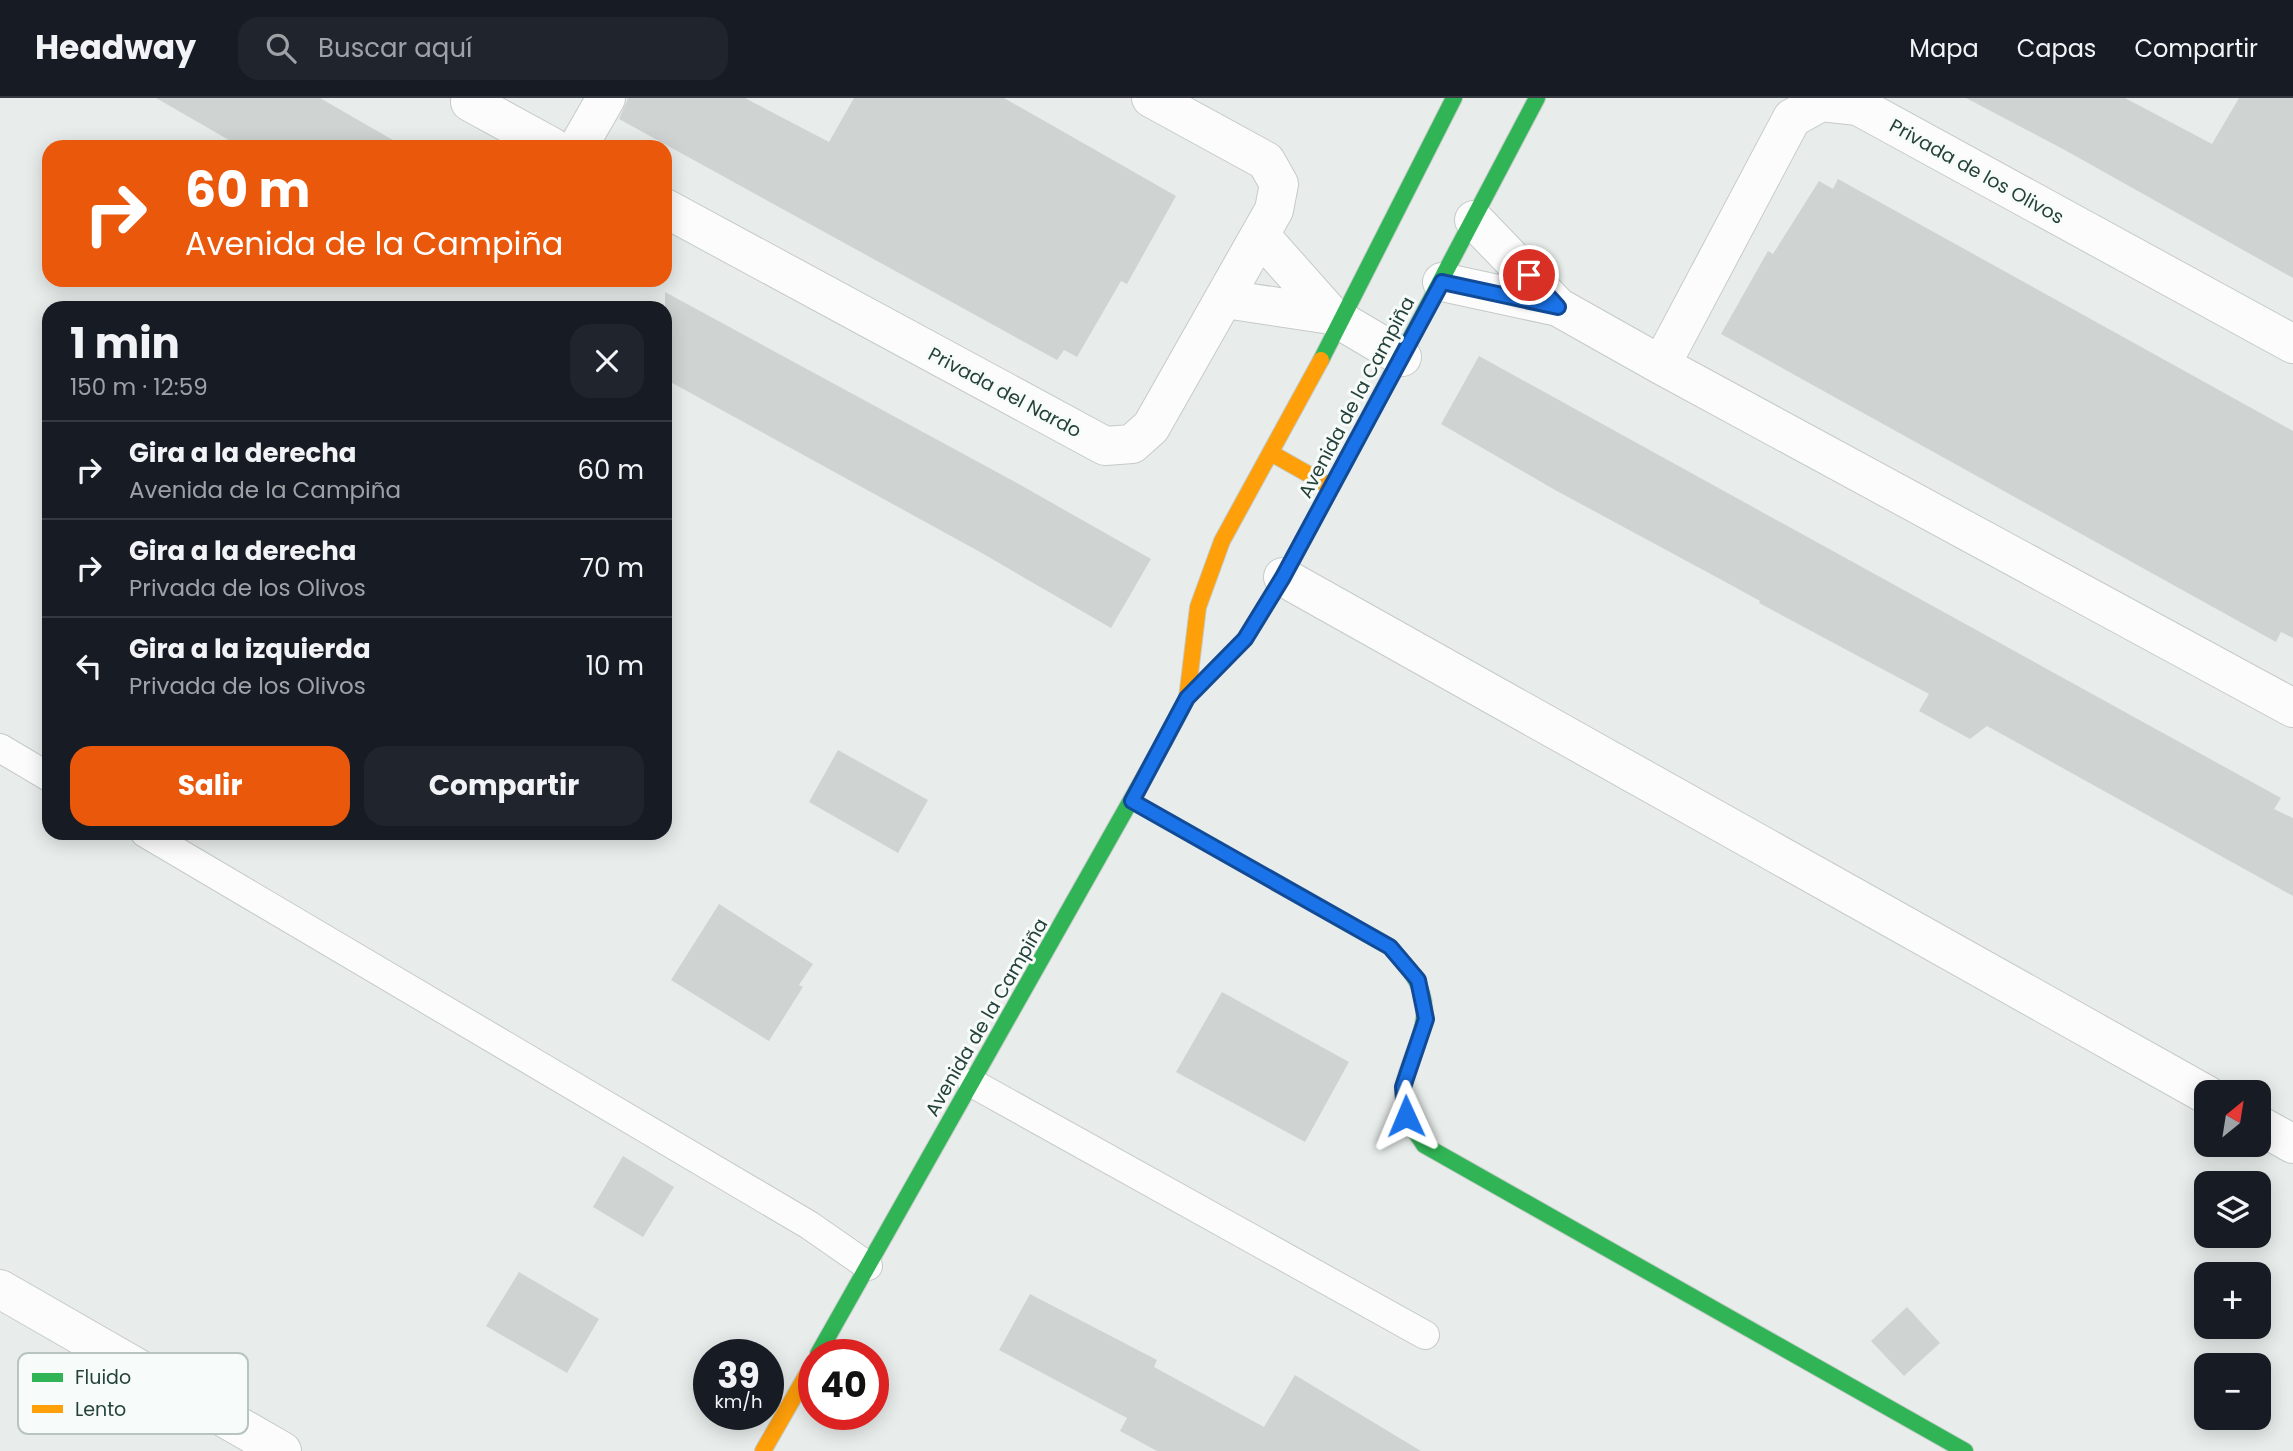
<!DOCTYPE html>
<html lang="es">
<meta charset="utf-8">
<style>
body{margin:0;font-family:Poppins,sans-serif;background:#20242c;color:#f1f3f6;height:100vh;display:flex;flex-direction:column;font-size:26px;white-space:nowrap}
*{box-sizing:border-box;margin:0}
p{font-size:23px;color:#9ea1a6}
.icon{flex:none;width:38px;height:38px;fill:none;stroke:currentColor;stroke-width:2;stroke-linecap:round;stroke-linejoin:round}
.map{position:relative;flex:1;overflow:hidden}
.drawer{position:absolute;left:42px;top:203px;width:630px;height:539px;display:flex;flex-direction:column;background:#171b24;border-radius:21px;box-shadow:0 4px 18px #0003}
.drawer>*{flex:none}
.banner{position:absolute;left:42px;top:42px;width:630px;height:147px;border-radius:21px;box-shadow:0 4px 18px #0003;background:#ea580c;color:#fff;overflow:hidden}
.needle{width:46px;rotate:30deg}
.buttons{position:absolute;left:2194px;top:982px;display:grid;gap:14px}
.buttons a{display:grid;place-items:center;width:77px;height:77px;border-radius:14px;background:#171b24;box-shadow:0 4px 18px #0003;font-size:35px}
.speed{position:absolute;left:693px;top:1241px;display:flex;gap:14px;font-size:35px;font-weight:700;text-align:center}
.speed>*{display:grid;place-content:center;width:91px;height:91px;border-radius:50%;background:#171b24;box-shadow:0 4px 18px #0003;line-height:1}
.speed small{font-size:18px;font-weight:400}
.speed .limit{border:10px solid #d22;background:#fff;color:#111}
.pin{position:absolute;display:grid;place-items:center;width:60px;height:60px;color:#fff;margin:-30px;border:4px solid #fff;border-radius:50%;box-shadow:0 2px 7px #0007}
.me{position:absolute;width:77px;margin:-38px;rotate:359deg;stroke-linejoin:round;filter:drop-shadow(0 0 5px #0008)}
.turn{display:flex;align-items:center;gap:24px;height:147px;padding:0 28px;font-size:32px}
.turn .icon{width:91px;height:91px;stroke-width:2.5}
.turn b{display:block;font-size:49px;line-height:60px}
.round{display:grid;place-items:center;flex:none;width:74px;height:74px;border-radius:21px;background:#20242c}
.overview{display:flex;align-items:center;justify-content:space-between;height:119px;padding:0 28px}
h1{font-size:42px;font-weight:700;line-height:52px}
.cta{display:flex;gap:14px;margin-top:auto;padding:14px 28px}
.cta a{flex:1;height:80px;border-radius:21px;background:#ea580c;color:#fff;font-size:28px;font-weight:700;line-height:80px;text-align:center}
.cta a+a{background:#20242c;color:#f1f3f6}
ul{padding:0;list-style:none}
li{display:flex;align-items:center;gap:21px;height:98px;padding:0 28px;border-top:2px solid #363941}
li div{flex:1}
li b{display:block;font-size:26px}
li em{font-style:normal}
header{display:flex;align-items:center;gap:42px;box-sizing:border-box;height:98px;padding:0 35px;background:#171b24;border-bottom:2px solid #363941}
header strong{font-size:33px}
nav{display:flex;gap:38px;margin-inline-start:auto;font-size:24px}
.search{width:490px;height:63px;background:#20242c;display:flex;align-items:center;gap:18px;box-sizing:border-box;padding:0 24px;border-radius:21px;color:#9ea1a6;font-size:26px}
.map>svg:first-child{display:block}
.building{fill:#cfd4d2}
.lines{fill:none;stroke-linecap:round;stroke-linejoin:round}
.lane-casing{stroke:#c5cac8;stroke-width:30}
.street-casing{stroke:#c5cac8;stroke-width:40}
.fast-casing{stroke:#c3cbc8;stroke-width:18}
.slow-casing{stroke:#c3cbc8;stroke-width:18}
.lane{stroke:#fcfcfc;stroke-width:28}
.street{stroke:#fcfcfc;stroke-width:38}
.fast{stroke:#30b455;stroke-width:16}
.slow{stroke:#ff9f0a;stroke-width:16}
.route-casing{stroke:#114b97;stroke-width:18}
.route{stroke:#1a73e8;stroke-width:12}
.labels{text-anchor:middle;stroke-width:6;stroke-linejoin:round;paint-order:stroke}
.street-label{font-size:19px;fill:#24423a;stroke:#f7fbf9}
.key{fill:#f7fbf9;stroke:#b8c4c0;stroke-width:2}
.key-label{font-size:19px;fill:#24423a}
</style>
<header>
<strong>Headway</strong>
<div class="search"><svg class="icon" aria-label="search" viewBox="0 0 24 24"><circle cx="10" cy="10" r="6"/><path d="M15 15l6 6"/></svg>Buscar aquí</div>
<nav><a>Mapa</a><a>Capas</a><a>Compartir</a></nav>
</header>
<div class="map">
<svg width="2293" height="1353" viewBox="0 0 2293 1353">
<rect width="100%" height="100%" fill="#e8edeb"/>
<path class="building" d="M156,0H320L405,49H241Z
M628,0H745L829,44L854,0H1004L1176,98L1127,186L1121,183L1077,259L1064,252L1057,262L619,21Z
M1966,0H2125L2212,46L2239,0H2293V180L2063,51Z
M1838,81L2293,333V540L2281,534L2276,544L1721,236L1768,153L1773,156L1819,83L1833,91Z
M665,194L1017,385L1151,461L1111,530L980,454L665,281Z
M1479,258L2281,700L2274,711L2293,720V798L1987,628L1970,641L1919,613L1929,596L1759,505L1760,503L1731,487L1555,392L1441,326Z
M838,652L928,702L898,755L809,704Z
M719,806L813,866L799,887L803,889L769,943L671,882Z
M1222,894L1349,964L1305,1044L1176,974Z
M623,1058L674,1089L643,1139L593,1109Z
M519,1174L599,1221L567,1275L486,1228Z
M1030,1196L1157,1262L1154,1269L1264,1329L1295,1277L1421,1353H1157L1120,1333L1127,1320L999,1252Z
M1907,1209L1940,1245L1904,1278L1871,1243Z"/>
<g class="lines">
<defs>
<path id="lane" d="M0,650L49,679
M145,735L809,1127L868,1168
M972,985L1425,1237"/>
<path id="street" d="M470,4L552,49
M578,49L606,0
M665,110L1105,348L1132,346L1151,329L1274,112L1279,86L1266,63L1151,0
M1474,122L1558,209
M1260,137L1331,217
M1442,184L1558,209L1661,267L2293,610
M1225,201L1331,217L1402,259
M1661,267L1792,20L1821,4L1858,8L2293,246
M1283,479L2207,997
M2259,1027L2293,1046
M0,1191L282,1353"/>
<path id="fast" d="M1321,262L1454,0
M1342,370L1537,0
M1406,868C1456,927 1386,967 1407,1019C1410,1029 1419,1038 1424,1047L1965,1353
M818,1256L1165,642"/>
<path id="slow" d="M1271,355L1331,389
M1187,600L1198,509L1222,443L1321,262
M1165,642L1187,600L1245,541L1283,479L1342,370
M1132,703L1390,849L1406,868
M763,1353L814,1264"/>
</defs>
<use href="#lane" class="lane-casing"/>
<use href="#street" class="street-casing"/>
<use href="#fast" class="fast-casing"/>
<use href="#slow" class="slow-casing"/>
<use href="#lane" class="lane"/>
<use href="#street" class="street"/>
<use href="#fast" class="fast"/>
<use href="#slow" class="slow"/>
</g>
<g class="lines">
<defs>
<path id="route" d="M1406,1018L1403,989L1426,921L1418,882L1390,849L1132,703L1187,600L1245,541L1283,479L1442,184L1558,209L1529,177"/>
</defs>
<use href="#route" class="route-casing"/>
<use href="#route" class="route"/>
</g>
<g class="labels">
<g class="street-label">
<text transform="translate(1977 73) rotate(29)" y="7">Privada de los Olivos</text>
<text transform="translate(1005 294) rotate(28)" y="7">Privada del Nardo</text>
<text transform="translate(1356 299) rotate(-62)" y="7">Avenida de la Campiña</text>
<text transform="translate(986 919) rotate(-60)" y="7">Avenida de la Campiña</text>
</g>
</g>
<rect x="18" y="1255" width="230" height="81" rx="10" class="key"/>
<rect x="32" y="1275" width="31" height="9" fill="#30b455"/>
<rect x="32" y="1307" width="31" height="8" fill="#ff9f0a"/>
<g class="key-label">
<text x="75" y="1286">Fluido</text>
<text x="75" y="1318">Lento</text>
</g>
</svg>
<div class="buttons">
<a><svg class="needle" viewBox="-14 -14 28 28"><path d="M0-13l5 13h-10z" fill="#e53935"/><path d="M0 13l5-13h-10z" fill="#9ea1a6"/></svg></a>
<a><svg class="icon" aria-label="layers" viewBox="0 0 24 24"><path d="M12 4l9 5-9 5-9-5zM3 14l9 5 9-5"/></svg></a>
<a>+</a>
<a>−</a>
</div>
<div class="speed"><div>39<small>km/h</small></div><div class="limit">40</div></div>
<div class="pin" style="left:1529px;top:177px;background:#d93025"><svg class="icon" aria-label="arrive" viewBox="0 0 24 24"><path d="M6 21V4h12l-3 4 3 4H6"/></svg></div>
<svg class="me" style="left:1406px;top:1018px" viewBox="-20 -20 40 40"><path d="M0-17L14 15 0 8-14 15z" fill="#1a73e8" stroke="#fff" stroke-width="4"/></svg>
<div class="banner">
<div class="turn"><svg class="icon" aria-label="right" viewBox="0 0 24 24"><path d="M7 20v-9h11M14 6l5 5-5 5"/></svg><div><b>60 m</b>Avenida de la Campiña</div></div>
</div>
<section class="drawer">
<div class="overview"><div><h1>1 min</h1><p>150 m · 12:59</p></div><a class="round"><svg class="icon" aria-label="close" viewBox="0 0 24 24"><path d="M6 6l12 12M18 6L6 18"/></svg></a></div>
<ul>
<li><svg class="icon" aria-label="right" viewBox="0 0 24 24"><path d="M7 20v-9h11M14 6l5 5-5 5"/></svg><div><b>Gira a la derecha</b><p>Avenida de la Campiña</p></div><em>60 m</em></li>
<li><svg class="icon" aria-label="right" viewBox="0 0 24 24"><path d="M7 20v-9h11M14 6l5 5-5 5"/></svg><div><b>Gira a la derecha</b><p>Privada de los Olivos</p></div><em>70 m</em></li>
<li><svg class="icon" aria-label="left" viewBox="0 0 24 24"><path d="M17 20v-9H6M10 6l-5 5 5 5"/></svg><div><b>Gira a la izquierda</b><p>Privada de los Olivos</p></div><em>10 m</em></li>
</ul>
<div class="cta"><a>Salir</a><a>Compartir</a></div>
</section>
</div>
